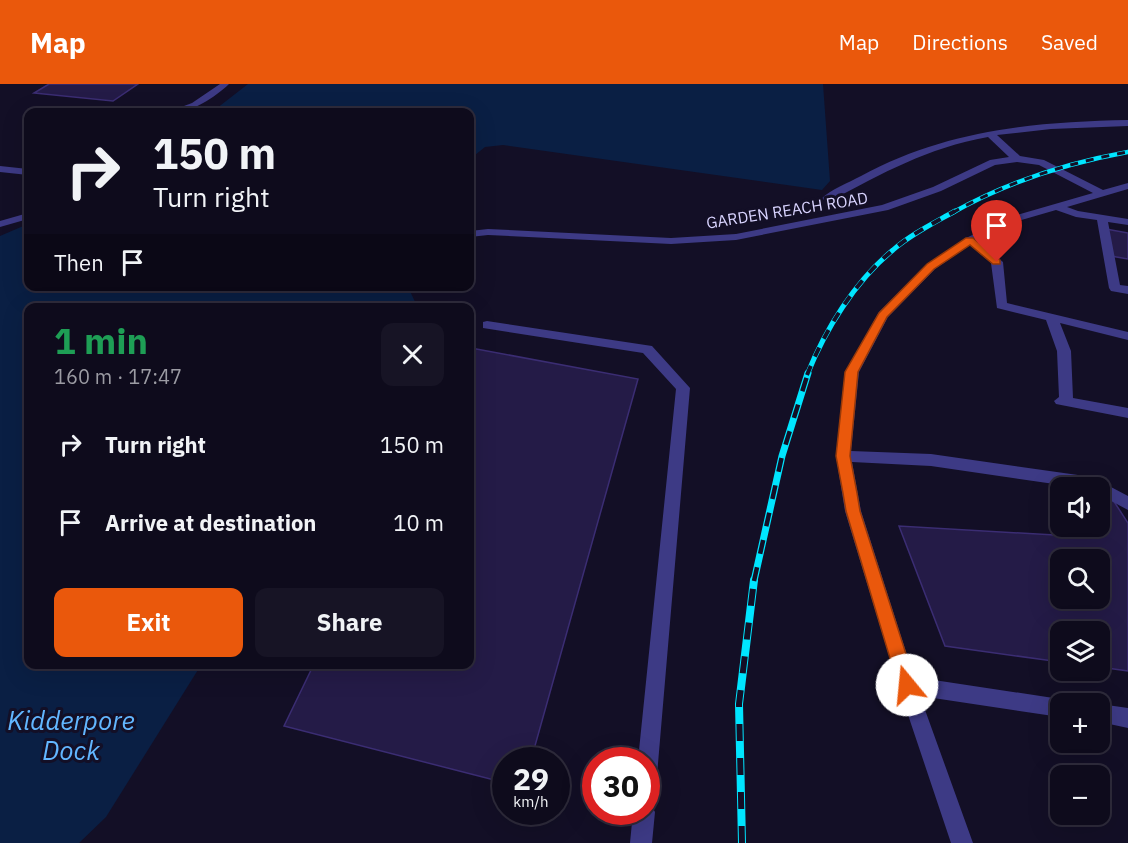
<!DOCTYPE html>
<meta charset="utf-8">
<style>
body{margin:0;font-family:"IBM Plex Sans",sans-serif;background:#171425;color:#f1f3f6;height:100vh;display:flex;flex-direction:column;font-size:22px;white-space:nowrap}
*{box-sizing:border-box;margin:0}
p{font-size:20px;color:#9b9ba3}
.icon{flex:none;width:33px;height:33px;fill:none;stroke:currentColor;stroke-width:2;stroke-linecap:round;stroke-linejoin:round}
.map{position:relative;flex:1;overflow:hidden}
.drawer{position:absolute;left:24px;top:219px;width:450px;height:366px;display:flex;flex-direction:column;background:#0e0b1c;border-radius:12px;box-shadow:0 6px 24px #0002,0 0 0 2px #2e2b3b}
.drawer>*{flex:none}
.hud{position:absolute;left:24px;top:24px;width:450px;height:183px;border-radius:12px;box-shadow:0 6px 24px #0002,0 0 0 2px #2e2b3b;background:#0e0b1c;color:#f1f3f6;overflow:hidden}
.tools{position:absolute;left:1050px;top:393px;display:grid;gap:12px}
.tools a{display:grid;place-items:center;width:60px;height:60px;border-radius:12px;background:#0e0b1c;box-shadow:0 6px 24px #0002,0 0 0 2px #2e2b3b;font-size:30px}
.speed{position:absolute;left:492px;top:663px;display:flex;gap:12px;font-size:30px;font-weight:700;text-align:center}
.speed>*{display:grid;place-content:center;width:78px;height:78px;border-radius:50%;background:#0e0b1c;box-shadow:0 6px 24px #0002,0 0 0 2px #2e2b3b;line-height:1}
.speed small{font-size:15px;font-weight:400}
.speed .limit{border:9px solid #d22;background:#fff;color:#111}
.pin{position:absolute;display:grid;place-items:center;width:51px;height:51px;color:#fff;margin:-62px -26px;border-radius:50% 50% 50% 0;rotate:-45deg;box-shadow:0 0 6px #0007}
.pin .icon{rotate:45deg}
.me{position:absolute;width:66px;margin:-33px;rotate:343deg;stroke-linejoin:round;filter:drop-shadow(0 0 4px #0008)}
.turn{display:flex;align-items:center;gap:21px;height:126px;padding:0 30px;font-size:27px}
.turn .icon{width:78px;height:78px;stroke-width:2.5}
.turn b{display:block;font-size:42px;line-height:51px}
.then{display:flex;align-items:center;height:57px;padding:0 30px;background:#0003;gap:12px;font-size:22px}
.round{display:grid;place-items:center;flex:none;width:63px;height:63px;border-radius:12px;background:#171425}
.summary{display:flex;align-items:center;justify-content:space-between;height:102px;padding:0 30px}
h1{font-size:36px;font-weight:800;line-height:45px;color:#1e9e55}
.action{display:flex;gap:12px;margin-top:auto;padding:12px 30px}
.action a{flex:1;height:69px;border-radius:12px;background:#ea580c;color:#fff;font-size:24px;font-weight:800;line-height:69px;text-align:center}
.action a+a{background:#171425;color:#f1f3f6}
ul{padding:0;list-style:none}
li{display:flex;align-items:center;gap:18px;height:78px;padding:0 30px}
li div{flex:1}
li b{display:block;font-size:22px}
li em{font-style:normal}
header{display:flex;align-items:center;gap:36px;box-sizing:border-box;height:84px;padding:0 30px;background:#ea580c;color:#fff}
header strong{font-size:28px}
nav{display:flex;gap:33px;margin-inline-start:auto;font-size:21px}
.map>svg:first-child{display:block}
.water{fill:#0a1f44}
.building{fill:#241b47;stroke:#3b2d73;stroke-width:1.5;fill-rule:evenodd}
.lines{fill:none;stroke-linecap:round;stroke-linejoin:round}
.minor{fill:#3d3a85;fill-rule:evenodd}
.rail-far3-casing{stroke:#00e5ff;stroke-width:4.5}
.rail-far2-casing{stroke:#00e5ff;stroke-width:5}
.rail-far1-casing{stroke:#00e5ff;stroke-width:7}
.rail-casing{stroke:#00e5ff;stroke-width:8}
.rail-far3{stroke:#130f26;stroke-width:3;stroke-dasharray:8;stroke-linecap:butt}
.rail-far2{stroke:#130f26;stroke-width:4;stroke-dasharray:10;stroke-linecap:butt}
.rail-far1{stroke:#130f26;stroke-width:4.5;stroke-dasharray:14;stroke-linecap:butt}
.rail{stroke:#130f26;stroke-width:6;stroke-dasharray:17;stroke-linecap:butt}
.route{fill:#ea580c;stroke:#983908;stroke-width:1.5}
.labels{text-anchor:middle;stroke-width:6;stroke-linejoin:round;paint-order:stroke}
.far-street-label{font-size:16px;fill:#d9d4ff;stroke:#130f26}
.near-water-label{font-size:26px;font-style:italic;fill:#62b6ff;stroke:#130f26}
</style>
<header>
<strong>Map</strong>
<nav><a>Map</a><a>Directions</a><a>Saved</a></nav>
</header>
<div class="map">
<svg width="1128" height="759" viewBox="0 0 1128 759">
<rect width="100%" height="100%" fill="#130f26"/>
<path class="water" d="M248,0H823L830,97L822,106L503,61L485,63L470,75V28H212Z
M28,140V202L408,203L417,222L28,224V580L201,581L106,733L79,759H0V152Z"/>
<path class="building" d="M49,0H138L113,17L34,9Z
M1106,145L1128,149V175L1111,172Z
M471,264L638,295L531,676H506V699L284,642L314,580H470Z
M1100,416H1113L1128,439V587L1100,583V548H1060V578L945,562L899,442L1089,453L1083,442H1100ZM1060,476H1100V514H1060Z"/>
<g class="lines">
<path class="minor" d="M220,0H229C213,15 190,30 168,28L192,19Z
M1128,36V42L1051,45L997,51L1020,72L1044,76L1103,106L1128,99V105L1067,123L1078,127L1128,135V141L1108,138L1120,201L1128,202V210L1111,207L1109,204L1097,136L1076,133L1056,126L1018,137L978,157L1003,178L1007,219L1128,248V256L1060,239L1071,267L1073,314L1128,324V334L1056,320L1054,317L1059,313L1057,267L1046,236L997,224L991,179L970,161L935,185L888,233L859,288L851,367L931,370L1092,393L1128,412V426L1100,411V404H1082L931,382L852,378L861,427L914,593L1060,615L1068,620H1060V633L920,612L973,759H951L898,601L845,427L836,372L845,288L879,228L927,181L966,154L1010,133L1093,109L1039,81L1017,78L995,81L941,107L888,126L736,156L671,160L488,151L470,153V147L488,145L671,154L736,150L882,121L933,103L990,76L1009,73L988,53C927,64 883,89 830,117L821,115C831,105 848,99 861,92C946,46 1032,38 1128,36Z
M0,82L28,85V91L0,88Z
M28,129V135L0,143V137Z
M487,237L652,262L690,304L656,703L653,710L646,713V676H638L676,305L643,269L483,244V238Z
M1100,620L1128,624V644L1100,638Z
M646,718L651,721L655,728L652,759H630L633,728H646Z"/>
<defs>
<path id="rail-far3" d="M952,129C1007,98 1067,79 1128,68"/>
<path id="rail-far2" d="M807,291C825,246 855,197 893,166C911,150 934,139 955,127"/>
<path id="rail-far1" d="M754,497L782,372L808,289"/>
<path id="rail" d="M742,759L739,620L754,496"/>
</defs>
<use href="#rail-far3" class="rail-far3-casing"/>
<use href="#rail-far2" class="rail-far2-casing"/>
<use href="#rail-far1" class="rail-far1-casing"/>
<use href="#rail" class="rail-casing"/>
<use href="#rail-far3" class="rail-far3"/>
<use href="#rail-far2" class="rail-far2"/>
<use href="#rail-far1" class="rail-far1"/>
<use href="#rail" class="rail"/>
</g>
<path class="route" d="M966,154H973L1000,176V180H993L970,161L934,185L887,233L858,288L850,372L857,409L860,427L916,601L913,607L907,609L901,607L898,601L846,427L843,409L836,372L845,288L879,229L927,180Z"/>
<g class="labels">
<g class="far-street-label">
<text transform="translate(787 126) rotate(-9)" y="6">GARDEN REACH ROAD</text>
</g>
<g class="near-water-label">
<text x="71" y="646">Kidderpore<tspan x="71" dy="30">Dock</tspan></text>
</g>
</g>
</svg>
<div class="tools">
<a><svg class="icon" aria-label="sound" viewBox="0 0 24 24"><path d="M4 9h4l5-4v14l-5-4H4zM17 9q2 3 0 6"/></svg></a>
<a><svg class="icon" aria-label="search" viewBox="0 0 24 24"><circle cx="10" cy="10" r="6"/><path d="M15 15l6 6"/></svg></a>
<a><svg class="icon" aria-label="layers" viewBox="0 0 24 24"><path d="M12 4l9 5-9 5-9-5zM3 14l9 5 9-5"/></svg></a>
<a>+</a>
<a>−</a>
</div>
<div class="speed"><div>29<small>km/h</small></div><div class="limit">30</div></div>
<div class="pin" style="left:997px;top:178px;background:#d93025"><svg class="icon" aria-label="arrive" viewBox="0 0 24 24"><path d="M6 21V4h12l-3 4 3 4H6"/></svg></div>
<svg class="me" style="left:907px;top:601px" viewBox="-20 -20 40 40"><circle r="19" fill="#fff"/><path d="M0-13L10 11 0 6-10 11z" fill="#ea580c"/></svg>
<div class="hud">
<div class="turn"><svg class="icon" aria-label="right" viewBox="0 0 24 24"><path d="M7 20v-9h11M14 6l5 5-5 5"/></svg><div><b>150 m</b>Turn right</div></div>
<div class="then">Then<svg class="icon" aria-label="arrive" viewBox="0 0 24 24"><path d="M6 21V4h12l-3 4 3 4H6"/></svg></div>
</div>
<section class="drawer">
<div class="summary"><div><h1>1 min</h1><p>160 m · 17:47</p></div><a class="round"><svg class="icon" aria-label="close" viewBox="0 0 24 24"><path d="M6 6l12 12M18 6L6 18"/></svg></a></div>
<ul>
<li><svg class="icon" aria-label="right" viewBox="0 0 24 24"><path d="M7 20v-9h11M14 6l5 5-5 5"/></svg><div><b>Turn right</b></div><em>150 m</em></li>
<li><svg class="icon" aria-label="arrive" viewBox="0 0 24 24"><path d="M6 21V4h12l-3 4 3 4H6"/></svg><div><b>Arrive at destination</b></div><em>10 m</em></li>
</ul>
<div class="action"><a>Exit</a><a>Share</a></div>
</section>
</div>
